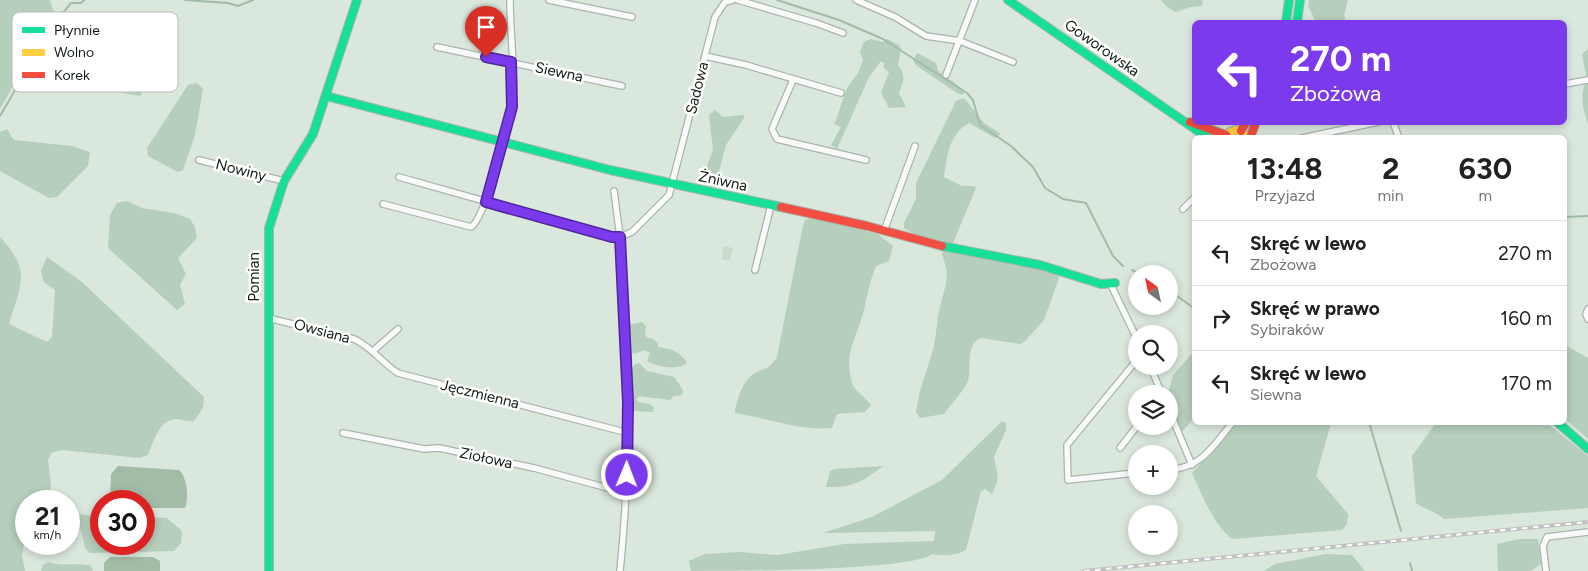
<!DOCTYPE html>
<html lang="pl">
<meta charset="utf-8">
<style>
body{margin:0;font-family:Figtree,sans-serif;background:#f6f6f6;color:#222;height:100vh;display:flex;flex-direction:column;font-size:19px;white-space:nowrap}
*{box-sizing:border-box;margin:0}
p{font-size:16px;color:#767676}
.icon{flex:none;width:28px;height:28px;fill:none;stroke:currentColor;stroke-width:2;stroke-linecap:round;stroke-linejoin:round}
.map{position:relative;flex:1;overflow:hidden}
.details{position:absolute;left:1192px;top:135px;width:375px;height:290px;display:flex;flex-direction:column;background:#fff;border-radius:8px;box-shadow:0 2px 8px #0003}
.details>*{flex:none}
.guide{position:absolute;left:1192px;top:20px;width:375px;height:105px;border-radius:8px;box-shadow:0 2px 8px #0003;background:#7c3aed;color:#fff;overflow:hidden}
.needle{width:32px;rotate:327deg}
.fabs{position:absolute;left:1128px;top:265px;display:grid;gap:10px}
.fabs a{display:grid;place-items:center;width:50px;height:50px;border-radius:50%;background:#fff;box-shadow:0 2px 8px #0003;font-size:25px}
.speed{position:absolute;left:15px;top:490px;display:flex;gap:10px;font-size:25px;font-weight:700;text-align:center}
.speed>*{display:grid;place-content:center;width:65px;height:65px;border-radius:50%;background:#fff;box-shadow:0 2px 8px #0003;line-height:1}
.speed small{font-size:12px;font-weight:400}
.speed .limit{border:8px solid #d22;background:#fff;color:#111}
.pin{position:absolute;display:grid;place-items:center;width:42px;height:42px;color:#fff;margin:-51px -21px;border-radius:50% 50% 50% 0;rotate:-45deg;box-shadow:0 0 5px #0007}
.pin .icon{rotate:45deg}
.me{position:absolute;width:55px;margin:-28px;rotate:1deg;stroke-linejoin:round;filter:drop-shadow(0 0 4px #0008)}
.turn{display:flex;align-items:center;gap:18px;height:105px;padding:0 15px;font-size:22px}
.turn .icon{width:65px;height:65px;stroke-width:2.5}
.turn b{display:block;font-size:35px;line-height:42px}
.eta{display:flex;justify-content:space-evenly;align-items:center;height:85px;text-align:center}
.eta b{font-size:30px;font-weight:700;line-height:35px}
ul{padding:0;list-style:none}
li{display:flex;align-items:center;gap:15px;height:65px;padding:0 15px;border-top:1px solid #e0e0e0}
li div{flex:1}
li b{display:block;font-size:19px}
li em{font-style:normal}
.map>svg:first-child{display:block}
.green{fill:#c9dacd}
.forest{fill:#b6cebc}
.water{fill:#a2bca8}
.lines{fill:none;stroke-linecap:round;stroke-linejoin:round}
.stream{stroke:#a2bca8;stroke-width:2}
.street-casing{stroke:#aab4ac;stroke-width:8}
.fast-casing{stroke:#aab4ac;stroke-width:10}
.slow-casing{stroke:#aab4ac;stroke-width:10}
.jam-casing{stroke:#aab4ac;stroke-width:10}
.street{stroke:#f9fbfa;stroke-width:5.5}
.fast{stroke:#16e098;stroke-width:8}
.slow{stroke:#ffcf43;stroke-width:8}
.jam{stroke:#f24e42;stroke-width:8}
.rail-casing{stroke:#c0c3c1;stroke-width:4}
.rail{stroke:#fff;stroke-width:2;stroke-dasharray:5.5;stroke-linecap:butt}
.route-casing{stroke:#51269a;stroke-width:12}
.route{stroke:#7c3aed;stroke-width:9}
.labels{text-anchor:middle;stroke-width:5;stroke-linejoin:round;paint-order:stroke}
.street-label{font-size:15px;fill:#121b14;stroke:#fff}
.key{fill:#fff;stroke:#b8bbb8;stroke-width:1}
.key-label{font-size:14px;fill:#121b14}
</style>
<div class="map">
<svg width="1588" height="571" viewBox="0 0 1588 571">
<rect width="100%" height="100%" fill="#dae7dc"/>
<path class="green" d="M724,246L733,248L730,261L722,259Z"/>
<path class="forest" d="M0,0H50L54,13L0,109Z
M1161,0H1203L1202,6L1190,7L1176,12L1167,7Z
M1309,0H1348L1344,15L1346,22H1316L1308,6Z
M71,16L77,18V25C104,41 138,39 168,44L170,48L169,53L140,96L38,78L34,73C39,54 54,27 71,16Z
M871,39L882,42L887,39L899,45L901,49L898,65C906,76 904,80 899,93L906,107L889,108L881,93L889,72L884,68V63L881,61L869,77L837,149L831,145L841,127L834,124L836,120L847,88L858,73L863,61L860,51L864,42Z
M1588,49V124C1584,110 1578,95 1587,81L1582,54Z
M917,53L936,63L938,71L964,90V93L962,95L957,93L917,66L913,61Z
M197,83L203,89L195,135L183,170L178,172L148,156L147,148L188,85Z
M964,98L984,123L1001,134L995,138L969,123C949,134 947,156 944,177L962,186H973L976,188L953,243L919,237L904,228V223L916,199V183L956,101Z
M715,110L723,117L744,115V118L726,145L715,187H707L703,184V176L713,150L709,115Z
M7,129L14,140L72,146L90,152L88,166L57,197L49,198L0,171V132Z
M127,201L142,208L174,213L190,219L195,227L197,238L178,258L186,274L180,285L185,304L177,310L108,248L110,215L117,203Z
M812,218L878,234L893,246L889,261L876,266C870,281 867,295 864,310C857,338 842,354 853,385C856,392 866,398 871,405L865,412L837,414L832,428C798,431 768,418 735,413V409C739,396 742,381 755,373C768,366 767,371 777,357L802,230L805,220Z
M0,237C33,272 20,285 9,324L47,342L52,337L55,290L44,282L41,271L47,257L82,282L204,397L203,408L194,421C187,422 184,420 178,419C159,418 154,441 148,455L139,458L62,450L51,453L48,460L51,483L48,501H26V534L22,556L25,571H0Z
M944,248L1056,272L1059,278L1044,320L1024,342L1020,344L981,338C965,343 972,367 968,381C965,389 950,406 944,414L920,418L916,412L920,391L934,347L939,310L946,284L947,271L942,254Z
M642,322L646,326L645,334L647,338L653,339L658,343V347C670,348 681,352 687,363C678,371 657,367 647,361L650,353L645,350L633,354L629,344V325Z
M1565,345L1588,358V439L1565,419Z
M1195,350V417L1180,434L1169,413L1168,394L1173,375Z
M639,363L647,371L674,377L683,390L682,395L674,396L670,400L639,396L636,399L638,402L650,404L654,408L653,412L633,411L631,370L635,364Z
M1002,421L1006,423V430L994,457C997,473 1001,477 992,494L985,489L981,491L966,550C954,556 945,556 932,554C912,571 724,571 691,571L689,561L705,554L740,552L778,555L844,544L934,541L935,531L823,533L872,517L942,480Z
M1236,423H1331L1316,476L1348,514L1347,524L1342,530L1232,539C1212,522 1203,497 1192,473Z
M1436,423H1547L1588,456V508L1444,519C1435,511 1426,510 1416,503L1412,456Z
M883,466C862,482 852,488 826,487L830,471L834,469Z
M69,513L101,517V544H144V517H147L167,518L182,531L181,543L174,551L90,553L85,548L81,530L69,528Z
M1519,539H1538L1541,564L1531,571H1498L1497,544Z
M1326,554L1352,555L1365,571H1264L1275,564Z
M48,562C62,567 76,562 91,566L93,571H41L43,565Z"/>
<path class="water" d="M118,466L179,470C187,476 189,499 185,508H144V501H110L111,474Z
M110,557H153L160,561V571H104V563Z"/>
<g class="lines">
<path class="stream" d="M185,0L228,3L238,6L253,0
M777,0L839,20L883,39L967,93L973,100L980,125L1011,146L1033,167L1045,188L1063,199L1086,203L1113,256L1123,266
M0,116L53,25L71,3H81L84,0
M1565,217L1588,216
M1132,270L1139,274
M1169,290L1195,309
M1369,422L1401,531
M1410,563L1412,571"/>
<defs>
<path id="street" d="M549,0L632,17
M738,0L816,23L843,33
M856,0L895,17L926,36L960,41L1013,62
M437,47L622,86
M705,56L746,65L841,93
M946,75L975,0
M793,80L772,129L777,139L866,160
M1565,84L1588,80
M1393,122L1399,138
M1302,138L1378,122
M199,160L284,181
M399,177L612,237H620L614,191
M383,204L471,227C485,219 511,120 513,100C515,68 510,33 510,0
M1183,209L1195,197
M884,231L915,146
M755,270L771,205
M1111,285L1136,337
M1588,309L1586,314L1588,319
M268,318L354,339C372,347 382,363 398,373L628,433
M373,351L398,329
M1136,361L1067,445L1068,480L1136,473
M1150,366L1162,394
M1169,410L1192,465
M343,433L424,449L439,448L534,468L615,490L627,489
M1120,448L1137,426
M1169,470C1203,467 1212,447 1233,422
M620,571C631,461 631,348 620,237L632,232L669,195L715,17L725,2L733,0
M1546,571L1543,546L1547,537L1588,532"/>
<path id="fast" d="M1008,0L1208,138
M1286,22L1289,0
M1297,22L1300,0
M326,96L610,170L781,207
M942,246L1040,265L1101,284L1115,283
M1557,422L1588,449
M269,571V228L284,181L313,134L357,0"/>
<path id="slow" d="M1224,138L1230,132L1236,130L1249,138"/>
<path id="jam" d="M1190,122L1226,135
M1241,131L1246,122
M1250,138L1256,122
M781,207L867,226L942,246"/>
</defs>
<use href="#street" class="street-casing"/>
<use href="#fast" class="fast-casing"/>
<use href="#slow" class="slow-casing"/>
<use href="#jam" class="jam-casing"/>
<use href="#street" class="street"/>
<use href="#fast" class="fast"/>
<use href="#slow" class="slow"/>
<use href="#jam" class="jam"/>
<defs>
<path id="rail" d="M1084,571L1588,522"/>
</defs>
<use href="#rail" class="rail-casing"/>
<use href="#rail" class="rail"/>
</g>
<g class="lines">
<defs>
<path id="route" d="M486,57L511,62L512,107L486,202L612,237H620L628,402L627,475"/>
</defs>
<use href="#route" class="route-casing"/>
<use href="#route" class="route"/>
</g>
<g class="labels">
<g class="street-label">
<text transform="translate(1102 48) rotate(35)" y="5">Goworowska</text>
<text transform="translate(559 72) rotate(12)" y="5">Siewna</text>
<text transform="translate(697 88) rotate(-76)" y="5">Sadowa</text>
<text transform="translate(241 170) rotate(14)" y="5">Nowiny</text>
<text transform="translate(723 181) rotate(12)" y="5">Żniwna</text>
<text transform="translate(254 277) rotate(-90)" y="5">Pomian</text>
<text transform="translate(322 331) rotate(15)" y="5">Owsiana</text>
<text transform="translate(480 394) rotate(14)" y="5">Jęczmienna</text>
<text transform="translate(486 458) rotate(12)" y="5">Ziołowa</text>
</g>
</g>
<rect x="12" y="12" width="166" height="80" rx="8" class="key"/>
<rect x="22" y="27" width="23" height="6" fill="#16e098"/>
<rect x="22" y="49" width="23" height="7" fill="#ffcf43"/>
<rect x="22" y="72" width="23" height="6" fill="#f24e42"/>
<g class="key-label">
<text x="54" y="35">Płynnie</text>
<text x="54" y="57">Wolno</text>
<text x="54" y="80">Korek</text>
</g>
</svg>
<div class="fabs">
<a><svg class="needle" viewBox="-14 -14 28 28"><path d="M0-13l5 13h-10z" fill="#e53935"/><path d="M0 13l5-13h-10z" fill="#767676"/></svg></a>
<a><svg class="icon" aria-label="search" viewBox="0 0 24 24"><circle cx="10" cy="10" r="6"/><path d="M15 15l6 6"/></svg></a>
<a><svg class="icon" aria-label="layers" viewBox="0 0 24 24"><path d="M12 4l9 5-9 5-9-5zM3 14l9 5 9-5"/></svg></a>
<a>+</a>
<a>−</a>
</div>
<div class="speed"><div>21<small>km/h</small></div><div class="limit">30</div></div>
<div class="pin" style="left:486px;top:57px;background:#d93025"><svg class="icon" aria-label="arrive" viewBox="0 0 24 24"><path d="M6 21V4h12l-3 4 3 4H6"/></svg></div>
<svg class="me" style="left:627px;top:475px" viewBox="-20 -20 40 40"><circle r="17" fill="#7c3aed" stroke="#fff" stroke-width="3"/><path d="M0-11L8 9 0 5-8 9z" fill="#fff"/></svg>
<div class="guide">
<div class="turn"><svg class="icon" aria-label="left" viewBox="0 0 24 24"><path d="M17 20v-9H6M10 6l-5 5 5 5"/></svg><div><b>270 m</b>Zbożowa</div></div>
</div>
<section class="details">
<div class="eta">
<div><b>13:48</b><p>Przyjazd</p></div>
<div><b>2</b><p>min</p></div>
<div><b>630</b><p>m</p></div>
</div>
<ul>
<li><svg class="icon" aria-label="left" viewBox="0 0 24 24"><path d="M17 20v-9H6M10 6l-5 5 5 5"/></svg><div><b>Skręć w lewo</b><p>Zbożowa</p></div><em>270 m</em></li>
<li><svg class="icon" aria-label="right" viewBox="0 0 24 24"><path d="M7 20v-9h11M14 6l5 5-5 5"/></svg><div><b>Skręć w prawo</b><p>Sybiraków</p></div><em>160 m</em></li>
<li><svg class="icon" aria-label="left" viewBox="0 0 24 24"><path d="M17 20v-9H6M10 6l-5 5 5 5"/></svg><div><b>Skręć w lewo</b><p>Siewna</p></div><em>170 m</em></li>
</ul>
</section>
</div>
